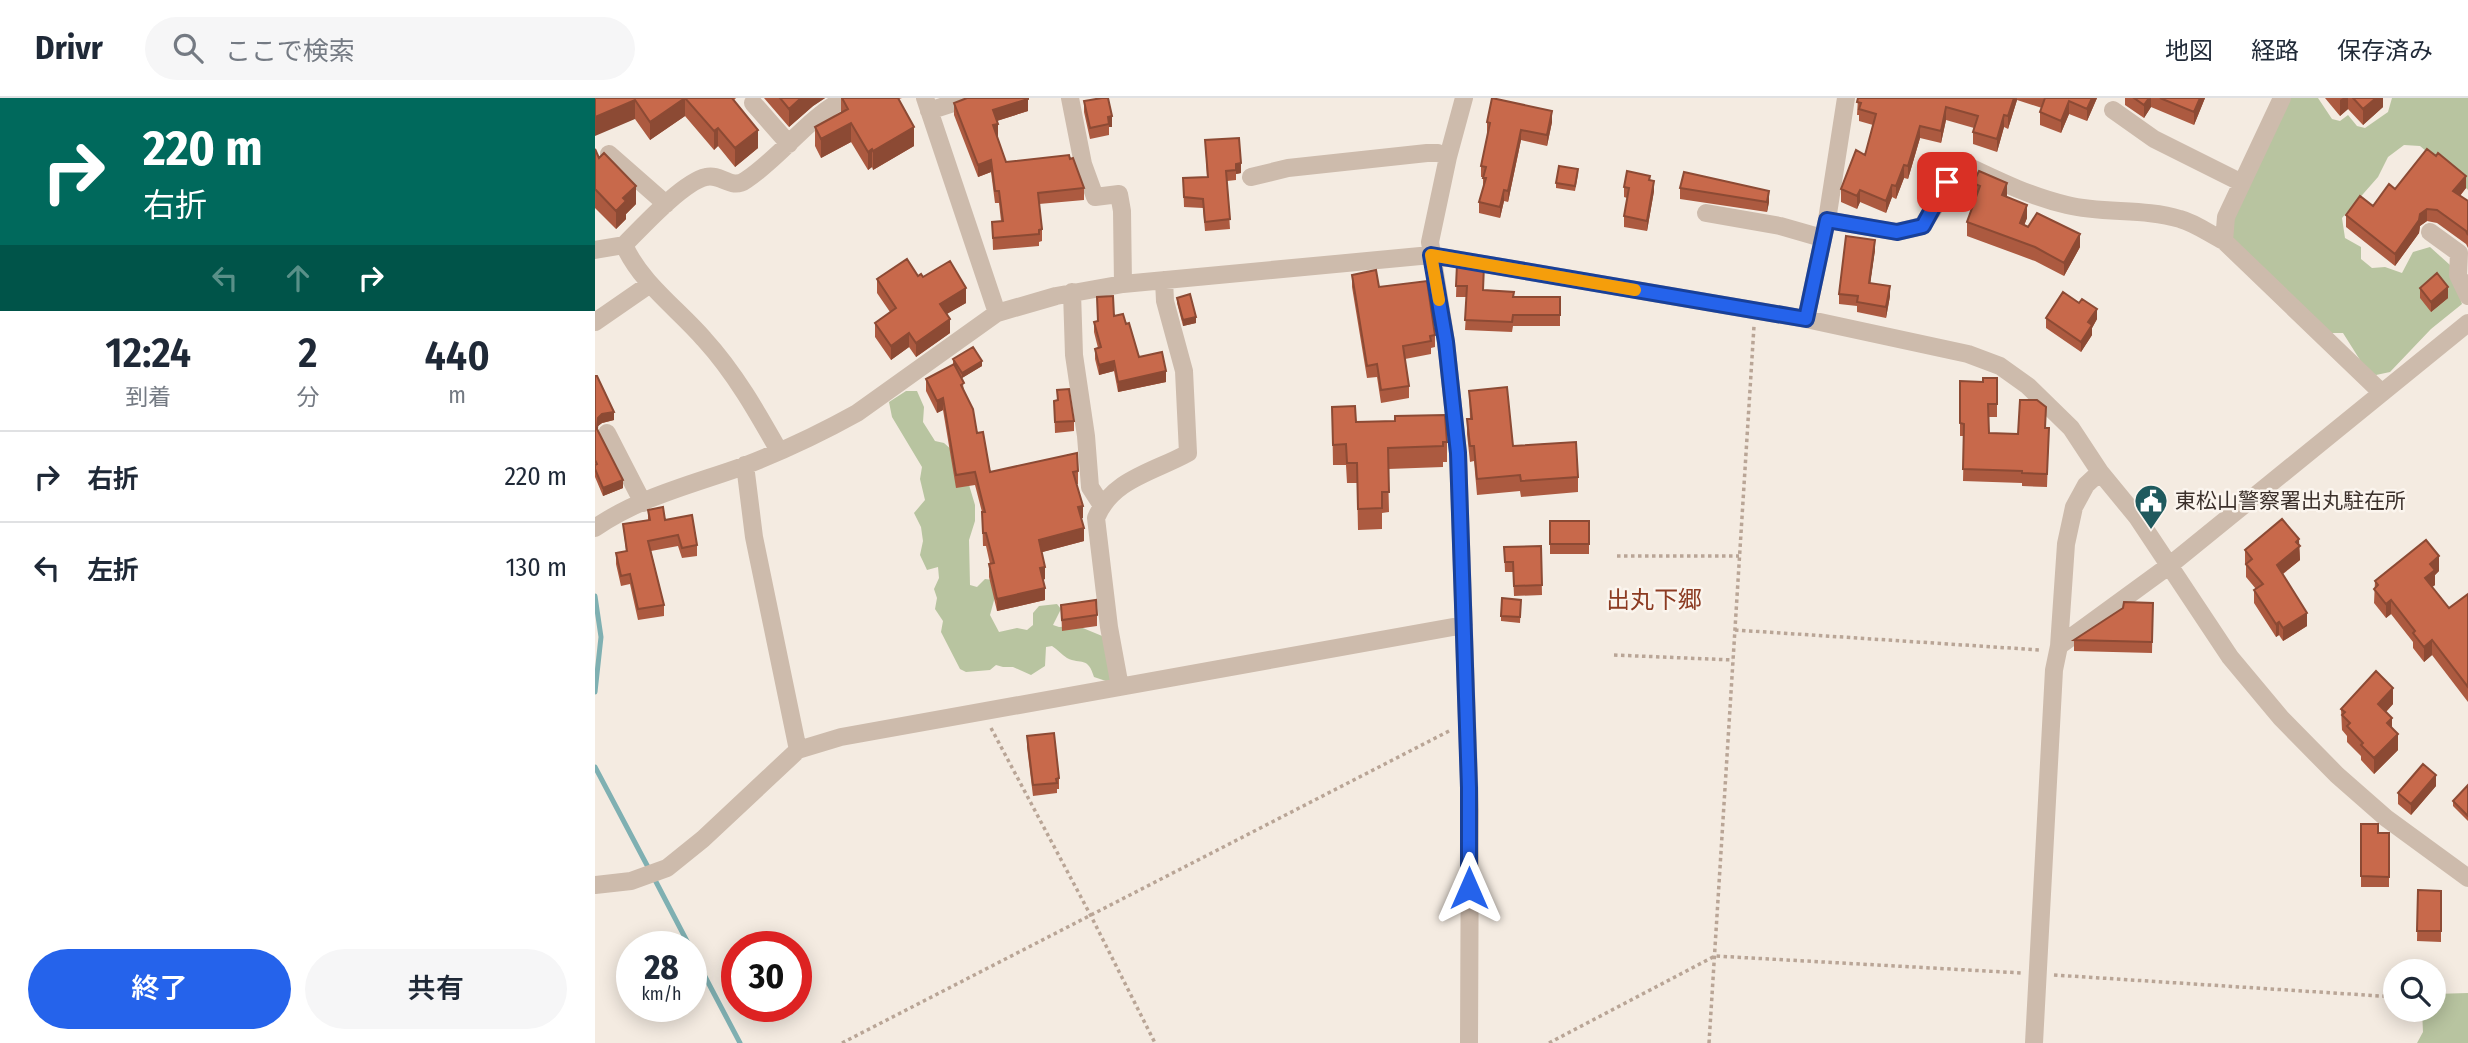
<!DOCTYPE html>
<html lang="ja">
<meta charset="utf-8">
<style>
body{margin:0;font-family:"Fira Sans Condensed","Noto Sans JP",sans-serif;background:#f6f6f7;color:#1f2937;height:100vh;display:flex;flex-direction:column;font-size:26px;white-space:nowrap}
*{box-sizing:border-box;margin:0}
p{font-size:23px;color:#747a83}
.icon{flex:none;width:38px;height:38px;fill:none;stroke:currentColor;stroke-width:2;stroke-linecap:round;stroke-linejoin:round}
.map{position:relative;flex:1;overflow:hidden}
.panel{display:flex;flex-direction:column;background:#fff;width:595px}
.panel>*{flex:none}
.top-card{background:#00695c;color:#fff;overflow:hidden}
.tools{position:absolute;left:1788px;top:861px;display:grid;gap:14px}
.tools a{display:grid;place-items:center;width:63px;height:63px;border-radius:50%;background:#fff;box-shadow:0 4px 18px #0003;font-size:35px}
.speed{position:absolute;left:21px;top:833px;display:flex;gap:14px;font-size:35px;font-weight:700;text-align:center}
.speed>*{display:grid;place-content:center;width:91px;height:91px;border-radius:50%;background:#fff;box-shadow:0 4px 18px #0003;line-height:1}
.speed small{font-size:18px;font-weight:400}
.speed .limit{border:10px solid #d22;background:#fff;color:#111}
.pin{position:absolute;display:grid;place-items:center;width:60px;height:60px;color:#fff;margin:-30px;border-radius:14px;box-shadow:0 4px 10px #0006}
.me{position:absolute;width:77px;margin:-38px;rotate:0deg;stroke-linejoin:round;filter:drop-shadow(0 0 5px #0008)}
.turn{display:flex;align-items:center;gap:24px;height:147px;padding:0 28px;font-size:32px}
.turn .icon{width:91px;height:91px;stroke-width:2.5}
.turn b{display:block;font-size:49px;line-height:60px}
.lanes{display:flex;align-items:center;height:66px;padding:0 28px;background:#0003;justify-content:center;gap:35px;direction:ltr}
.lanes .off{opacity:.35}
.eta{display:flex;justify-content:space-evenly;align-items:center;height:119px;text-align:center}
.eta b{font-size:42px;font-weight:600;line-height:49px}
.button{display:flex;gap:14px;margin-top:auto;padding:14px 28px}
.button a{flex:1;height:80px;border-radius:42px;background:#2563eb;color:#fff;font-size:28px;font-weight:600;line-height:80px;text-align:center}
.button a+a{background:#f6f6f7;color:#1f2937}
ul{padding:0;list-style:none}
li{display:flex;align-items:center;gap:21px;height:91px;padding:0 28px;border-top:2px solid #e0e1e3}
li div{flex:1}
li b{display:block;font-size:26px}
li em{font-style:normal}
header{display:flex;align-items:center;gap:42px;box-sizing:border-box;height:98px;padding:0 35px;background:#fff;border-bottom:2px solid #e0e1e3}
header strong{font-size:33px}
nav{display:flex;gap:38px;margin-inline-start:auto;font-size:24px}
.search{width:490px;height:63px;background:#f6f6f7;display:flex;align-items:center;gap:18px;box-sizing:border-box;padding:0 24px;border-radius:38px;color:#747a83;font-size:26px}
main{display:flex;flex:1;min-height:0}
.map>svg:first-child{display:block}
.green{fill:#b8c4a0}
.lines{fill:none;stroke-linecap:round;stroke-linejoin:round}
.stream{stroke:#7fb0b2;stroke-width:5}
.path{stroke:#b9a596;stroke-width:3.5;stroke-dasharray:3.5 3.5;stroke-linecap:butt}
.minor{stroke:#cdbbac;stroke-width:18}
.wall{fill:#ac5a40}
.shaded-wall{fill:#8c4a34}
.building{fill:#c8694b;stroke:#8c4a34;stroke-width:2}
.route-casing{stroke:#184099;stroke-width:18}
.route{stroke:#2563eb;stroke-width:12}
.slow{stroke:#f59e0b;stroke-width:12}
.labels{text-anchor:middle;stroke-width:5;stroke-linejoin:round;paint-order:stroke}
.poi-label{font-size:21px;fill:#3b302b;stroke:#fbf5ee;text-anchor:start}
.quarter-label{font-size:24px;fill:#8c3b22;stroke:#fbf5ee}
</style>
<header>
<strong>Drivr</strong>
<div class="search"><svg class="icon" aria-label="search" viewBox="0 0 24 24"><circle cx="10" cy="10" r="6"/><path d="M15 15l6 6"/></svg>ここで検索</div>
<nav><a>地図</a><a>経路</a><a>保存済み</a></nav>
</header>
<main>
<section class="panel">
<div class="top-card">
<div class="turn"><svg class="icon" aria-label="right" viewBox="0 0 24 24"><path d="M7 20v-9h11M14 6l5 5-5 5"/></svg><div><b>220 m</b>右折</div></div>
<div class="lanes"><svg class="icon off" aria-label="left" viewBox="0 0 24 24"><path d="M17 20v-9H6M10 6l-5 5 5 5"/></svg><svg class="icon off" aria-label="ahead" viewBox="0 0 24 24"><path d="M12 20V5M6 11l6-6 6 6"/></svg><svg class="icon" aria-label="right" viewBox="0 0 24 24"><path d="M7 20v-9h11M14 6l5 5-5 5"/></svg></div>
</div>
<div class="eta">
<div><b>12:24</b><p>到着</p></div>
<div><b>2</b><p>分</p></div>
<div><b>440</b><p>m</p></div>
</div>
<ul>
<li><svg class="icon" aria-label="right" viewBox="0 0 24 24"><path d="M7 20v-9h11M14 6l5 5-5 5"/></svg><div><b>右折</b></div><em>220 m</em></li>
<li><svg class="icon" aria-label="left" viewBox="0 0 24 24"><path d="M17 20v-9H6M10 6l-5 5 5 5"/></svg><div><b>左折</b></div><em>130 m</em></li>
</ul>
<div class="button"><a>終了</a><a>共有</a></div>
</section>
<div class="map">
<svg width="1873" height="945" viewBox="0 0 1873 945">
<rect width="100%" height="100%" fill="#f4ebe1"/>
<path class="green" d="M1695,0H1723L1737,21L1745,23L1753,17L1762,28L1770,30L1793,14L1797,0H1873V92L1855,73L1825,48L1809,47L1793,59L1783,79L1747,120L1750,140L1766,149V161L1777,170L1790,169L1807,175L1818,154L1835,149L1855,167L1867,206L1836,231L1795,274L1781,277L1772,273L1748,235H1730L1633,139L1638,120Z
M311,293H322L329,309L328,324L340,343L349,345L366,360L380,407V423L374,442L375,487L382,489L390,481L398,482L401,495L395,517L404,534L422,530L432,532L438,527V515L444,508L462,506L466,511L458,527L464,529L483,528L512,540L520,586L499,579C493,558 486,567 472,560C467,557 462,551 457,548L451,549L450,568L436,577L418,569H408L401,567L395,572L371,574L365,571L346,534L348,523L340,511L342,500L339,491L344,480L343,469L332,472L325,457L328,443L326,429L319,415L330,402L325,381L327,369L297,319L294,304Z
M1873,895V945H1822L1828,934L1827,912H1839V896Z"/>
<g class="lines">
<path class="stream" d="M0,498L6,539L0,594
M0,669L54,771
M59,780L95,849
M96,852L145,945"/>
<path class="path" d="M1022,458H1144
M1140,532L1445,552
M1019,557L1138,562
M396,630L496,818L560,945
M1459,877L1801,899
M247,945L856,632
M954,945L1120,858L1427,875
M1114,945L1159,228"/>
<path class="minor" d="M330,0L402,215
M475,0L488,66L500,99L524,96L527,113L528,186
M869,0L853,59L835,144L851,244L863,355L875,712L874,945
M1687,0L1631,119L1629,143L1787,295
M158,5L194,46
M1518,12L1559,41L1647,85
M334,13L374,0
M14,56L71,106
M656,79L693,70L832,55H843L853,59
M1111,115L1185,128L1227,140
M1232,122L1302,134L1327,128L1343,104L1362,63C1398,80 1433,98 1472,107C1509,116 1549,110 1585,121C1600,125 1615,136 1629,143
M1835,134L1864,155L1863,177L1873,198
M0,152L29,147
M477,194L479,257L491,338L495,389L506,406
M1211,221L1232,122L1251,0
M0,224L55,186
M12,335L48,405
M184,353C162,314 140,275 109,241C82,210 46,185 29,147C47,129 88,84 111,79C126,75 136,93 151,82C186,59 213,19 251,0
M150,367L159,439L203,652
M0,430C44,399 99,386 149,368C188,353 226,335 262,315L402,215L461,198L528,186L836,157L1211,221L1373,256L1405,268L1433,288L1476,330L1505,374L1542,419L1635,559L1686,620L1742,677L1791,720L1873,780
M1464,548L1575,467L1873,225
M525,589L514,529L501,420C517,381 559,374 593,355L589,273L570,203L569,182
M0,787L36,783L72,770L108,741L203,652L246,639L869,527
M1439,945L1459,572L1464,548L1471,446L1479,409L1491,387L1505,374"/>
</g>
<path class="wall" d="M0,0H141L139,2L163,50L140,69L123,48L119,52L90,18L55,42L40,21Z
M169,0H230L218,8L194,29Z
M246,0H307L304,1L319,48L278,72L277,69L273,72L256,44L226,60L220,48V29L246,15Z
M1263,0H1502L1492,23L1474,16L1466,35L1445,27V14L1447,10L1422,2L1413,31L1409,29L1402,54L1378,46V34L1379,30L1351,22L1346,45L1325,40L1313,81L1309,80L1301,101L1297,99L1291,115L1265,104L1262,111L1246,104V91L1270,57L1278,27L1264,23V17H1262Z
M1530,0H1610L1599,27L1556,9L1549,20L1530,7Z
M1730,0H1788V9L1768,27L1753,11L1745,18Z
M489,3L517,29H514V37L495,41L489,14Z
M359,5L433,13L402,23L403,38H402L411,64L475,61L489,90V102L444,106L447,131V143L444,144V148L398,152L397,124L406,123L404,105H400L396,74L383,79L359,17Z
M892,24H957L952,48L926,42L913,104L909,103L905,120L884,115V104L888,90V79H886V68L893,35H892Z
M610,42L646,75L641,76V82L632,83L635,131L610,133L608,110L589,109L588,80L612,79Z
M0,51L4,60L41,106L31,116V121L21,131L0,110Z
M983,76L980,93L961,90V85Z
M1055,82L1059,93L1052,133L1029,129V118L1032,100L1029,99V89Z
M1378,85L1412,99L1432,120L1429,127L1485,149L1469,178L1440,163L1372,138V124L1381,100L1378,98Z
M1085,90L1174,104L1172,114L1085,101Z
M1871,90L1865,98L1873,103V150L1871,146L1842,125L1832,123L1825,128L1824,135L1800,168L1751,129V117L1778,108L1800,91Z
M1280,152L1275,185L1295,198L1291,220L1262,214V208L1244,206V196Z
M862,166L888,192L918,199H965V228H918L917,234L870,232L872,199H861Z
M757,177L784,189L840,237V249L836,250V256L810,261L814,288V300L786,305L782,279L772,280L757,189Z
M323,178L328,179L371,205L351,216L355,235L321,259L314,249L296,262L280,239V225L295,214L282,195V181Z
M1825,190L1853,200L1836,214L1825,200Z
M582,200L601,225L588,228L582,205Z
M519,218L531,226L544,259L571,284L523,294L519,273L504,277L500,261V251L503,250L499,234V224Z
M1451,220L1502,221L1497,230V237L1486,254L1451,230Z
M358,261L387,268L367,280L369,293L395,374L483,373V386H482L488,420H486L489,443L447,454L450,481L448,482L450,502L402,513L394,479V466H395L391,448H388L387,414L380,387L361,390L348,312L342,315L331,293V281L358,267Z
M0,278L19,322L7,325L3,328L2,333L28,390L8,398L0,379Z
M1402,280V319H1394V335L1423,336L1454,330L1452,389L1427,388V385L1368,383L1369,338H1365V283L1388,284Z
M462,292L479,323V333L460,335L459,303L462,302Z
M874,293L918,348L983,379V394L926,399L925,393L882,397L879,363L875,364L872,336V321H875Z
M737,309L761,324L852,344V364H848V369L793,371L794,414L787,415V431L763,432L762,385H752L751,367H738Z
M53,412L70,422L102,447V458L87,460L83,448L56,453L69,507V518L43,522L35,486L26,488L21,466V455L31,453L28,426L53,422Z
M955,423H994V456H955Z
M1704,447L1705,462L1688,476L1712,528L1688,543L1684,537L1681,539L1659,505V492L1661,491L1651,479V468L1650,466V452Z
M946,448L947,497L919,498L918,474H910L909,449Z
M1844,473L1840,477V487L1837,489L1854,510L1873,496V604L1837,557L1829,564L1818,550V544L1796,516L1791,520L1779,505L1780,483Z
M926,502L925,525L906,523V518Z
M1558,505L1557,555L1479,553V542Z
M466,507L502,517V528L467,533Z
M1798,606L1791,614L1797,630L1803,652L1779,676L1766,662V658L1752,644V638L1747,632L1746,611Z
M432,638L464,680V691H462V695L438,698L432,649Z
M1873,687V723L1858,708V703Z
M1841,688L1816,717L1803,706V695Z
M1766,726L1783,735H1794V789H1766Z
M1823,792L1846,793V844L1822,843Z"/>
<path class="shaded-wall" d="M90,0V18L55,42V24Z
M206,0H230L218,8L194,29V11Z
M1419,0H1422V2L1413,31V18Z
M1497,0H1502L1492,23V11Z
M1554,0H1556V9L1549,20V7Z
M1605,0H1610L1599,27V14Z
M1748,0H1753V11L1745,18V2Z
M1781,0H1788V9L1768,27V11Z
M433,1V13L398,24V12Z
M40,2V21L0,38V19Z
M1474,3V16L1466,35V23Z
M1351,9V22L1346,45V33Z
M957,13V24L952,48V37Z
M1409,17V29L1402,54V41Z
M517,18V29H514L513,19Z
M256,25V44L226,60V41Z
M403,26V38L398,39V27Z
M1325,28V40L1313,81V68Z
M319,29V48L278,72V53Z
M123,30V48L119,52V33Z
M163,32V50L140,69V50Z
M926,32V42L913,104V93Z
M277,51V69L273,72V54Z
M396,62V74L383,79V67Z
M646,65V75L641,76V66Z
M1309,67V80L1301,101V88Z
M1871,78V90L1858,106V93Z
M1059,83V93L1052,133V123Z
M1412,85V99L1407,97Z
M1297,87V99L1291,115V103Z
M41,88V106L31,116V121L21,131V113L28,100Z
M909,92V103L905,120V109Z
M1265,92V104L1262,111V98Z
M1174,93V104L1172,114V104Z
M1432,107V120L1425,138V125Z
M1832,111V123L1825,128L1824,135L1800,168V156L1825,116Z
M1485,136V149L1469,178V165Z
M1280,142V152L1274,195V185Z
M1295,188V198L1291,220V209Z
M1853,189V200L1836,214V204Z
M371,190V205L345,220V206Z
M1502,211V221L1497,230V237L1486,254V244L1493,224Z
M601,219V225L588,228V222Z
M355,221V235L321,259V245Z
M314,235V249L296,262V248Z
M387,263V268L367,280V275Z
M519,263V273L504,277V267Z
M571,273V284L523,294V284Z
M348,300V312L342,315V303Z
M19,314V322L7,325L3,328L2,340L3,320L7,316Z
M28,382V390L8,398V390Z
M488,408V420L483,421V409Z
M489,430V443L444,455V442Z
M1704,441L1705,462L1682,480V467Z
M1844,458V473L1840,477V487L1830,494V480L1835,466Z
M450,469V481L445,482V470Z
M450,490V502L402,513V501Z
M1796,502V516L1791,520V506Z
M1712,515V528L1688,543V530Z
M1684,524V537L1681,539V526Z
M1837,542V557L1829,564V549Z
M1798,590V606L1783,622V606Z
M1797,620V636L1792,625Z
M1803,636V652L1779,676V660Z
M1841,677V688L1816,717V706Z"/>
<path class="building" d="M0,0H90L55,24L40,2L0,19Z
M90,0H137L163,32L140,50L123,30L119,33Z
M185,0H206L194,11Z
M247,0H303L319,29L278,53L277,51L273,54L256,25L226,41L220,29L253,11Z
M372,0H433V1L398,12L403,26L398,27L411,64L474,57L475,61L478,60L489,90L443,95L447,131L444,132V136L398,140L397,124L408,123L404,93H400L396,62L383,67L359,5Z
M507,0H513L517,18L513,19L514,26L495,30L489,3Z
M897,0L957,13L952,37L926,32L913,93L909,92L905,109L884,104L891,80H888L891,69L886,68L895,25L892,24Z
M1263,0H1419L1413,18L1409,17L1402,41L1378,34L1383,18L1351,9L1346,33L1325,28L1313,68L1309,67L1301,88L1297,87L1291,103L1265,92L1262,98L1246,91L1261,52L1270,57L1281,16L1264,11L1266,5L1262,4Z
M1450,0H1497L1492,11L1474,3L1466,23L1445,14Z
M1539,0H1554L1549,7Z
M1565,0H1605L1599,14Z
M1758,0H1781L1768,11Z
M644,40L646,65L641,66V72L631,73L635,121L610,124L608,101L589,99L588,80L613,79L610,42Z
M0,51L4,60L9,55L41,88L28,100L31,103L21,113L0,91Z
M1832,51L1841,58L1843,55L1871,78L1858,93L1873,103V137L1871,133L1842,112L1832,111L1825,116L1824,122L1800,156L1751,117L1765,98L1778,108L1794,86L1800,91Z
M964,68L983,71L980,88L961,85Z
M1032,73L1055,78L1054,82L1059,83L1052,123L1029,118L1034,90L1029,89Z
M1384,73L1412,85L1407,97L1432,107L1425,125L1433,129L1442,115L1485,136L1469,165L1440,149L1372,124L1385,88L1378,85Z
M1089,74L1174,93L1172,104L1085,90Z
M1251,138L1280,142L1274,185L1295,188L1291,209L1262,204L1263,198L1244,196Z
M312,161L323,178L326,176L328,179L355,163L371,190L345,206L355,221L321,245L314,235L296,248L280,225L301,210L282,181Z
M862,166L889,167L888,192L919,194L918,199H965V217H918L917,224L870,222L872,188H861Z
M781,172L784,189L832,183L840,237L835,238L836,243L808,248L814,288L786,292L782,266L772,268L757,177Z
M1842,175L1853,189L1836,204L1825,190Z
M1468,194L1484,205L1487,201L1502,211L1493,224L1497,227L1486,244L1451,220Z
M595,196L601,219L588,222L582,200Z
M518,198L519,218L528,216L531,226L534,225L544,259L567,254L571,273L523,284L519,263L504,267L500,251L506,249L499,224L503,223L502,199Z
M378,249L387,263L367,275L358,261Z
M359,266L369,285L366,287L378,311L382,335L388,334L395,374L482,355L483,373L478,374L488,408L483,409L489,430L444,442L450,469L445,470L450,490L402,501L394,466L399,465L391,435H388L387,414H390L380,374L361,377L348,300L342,303L331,281Z
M0,278H2L19,314L7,316L3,320L2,331L28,382L8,390L0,371V367L2,366L0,362Z
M1388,280H1402V306H1393L1394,335L1423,336L1425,302H1442L1451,309L1450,330H1454L1452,376L1427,375V373L1368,371L1369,326L1365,325V283L1388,284Z
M912,289L918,348L981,344L983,379L926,383L925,377L882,381L879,348H875L872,321H877L874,293Z
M474,291L479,323L460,324L459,303L463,302L462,292Z
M760,308L761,324L800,323V318L850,317L852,344H848V348L793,350L794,394H787V410L763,411L762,365H752L751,346L738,347L737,309Z
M68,409L70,422L97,417L102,447L87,450L83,437L53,443L69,507L43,511L35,476L26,478L21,455L32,453L28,426L55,422L53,412Z
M1687,421L1704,441L1701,444L1705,448L1682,467L1712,515L1688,530L1684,524L1681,526L1659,492L1668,486L1651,466L1657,461L1650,452Z
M955,423H994V446H955Z
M1831,442L1844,458L1835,466L1840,472L1830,480L1854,510L1873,496V589L1837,542L1829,549L1818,535L1820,533L1796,502L1791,506L1779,491L1783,487L1780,483Z
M946,448L947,487L919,488L918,464H910L909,449Z
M907,500L926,502L925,519L906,518Z
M501,502L502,517L467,522L466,507Z
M1529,504L1558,505L1557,544L1479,542L1528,510Z
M1781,573L1798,590L1783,606L1797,620L1792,625L1803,636L1779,660L1766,647L1768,645L1752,628L1755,625L1747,617L1750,614L1746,611Z
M459,635L464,680L461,681L462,685L438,687L432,638Z
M1828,666L1841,677L1816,706L1803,695Z
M1873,687V718L1858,703Z
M1766,726H1783V735H1794V779L1766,778Z
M1823,792L1846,793V833H1822Z"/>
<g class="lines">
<defs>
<path id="route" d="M874,790V690L863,355L851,244L836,157L1211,221L1232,122L1302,134L1328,128L1352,84"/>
</defs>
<use href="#route" class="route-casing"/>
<use href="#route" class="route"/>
<path class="slow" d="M844,202L836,157L1040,192"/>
</g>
<defs>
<symbol id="civic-pin" viewBox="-11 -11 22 30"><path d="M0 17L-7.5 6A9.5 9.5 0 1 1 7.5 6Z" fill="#1f5a5e" stroke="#fbf5ee"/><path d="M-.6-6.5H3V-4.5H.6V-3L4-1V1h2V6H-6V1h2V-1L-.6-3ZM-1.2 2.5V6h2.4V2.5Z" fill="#fff"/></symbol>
</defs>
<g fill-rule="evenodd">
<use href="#civic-pin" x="1537" y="384" width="38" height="52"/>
</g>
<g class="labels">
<g class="poi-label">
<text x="1580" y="410">東松山警察署出丸駐在所</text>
</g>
<g class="quarter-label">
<text x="1059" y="510">出丸下郷</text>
</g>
</g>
</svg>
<div class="tools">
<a><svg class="icon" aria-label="search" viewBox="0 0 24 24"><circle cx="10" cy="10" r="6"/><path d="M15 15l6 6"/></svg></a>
</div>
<div class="speed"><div>28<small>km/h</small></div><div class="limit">30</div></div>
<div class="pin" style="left:1352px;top:84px;background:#d93025"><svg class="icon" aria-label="arrive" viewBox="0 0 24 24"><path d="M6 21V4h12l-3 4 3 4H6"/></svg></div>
<svg class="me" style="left:874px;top:790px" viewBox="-20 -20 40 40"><path d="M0-17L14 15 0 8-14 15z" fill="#2563eb" stroke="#fff" stroke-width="4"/></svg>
</div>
</main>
